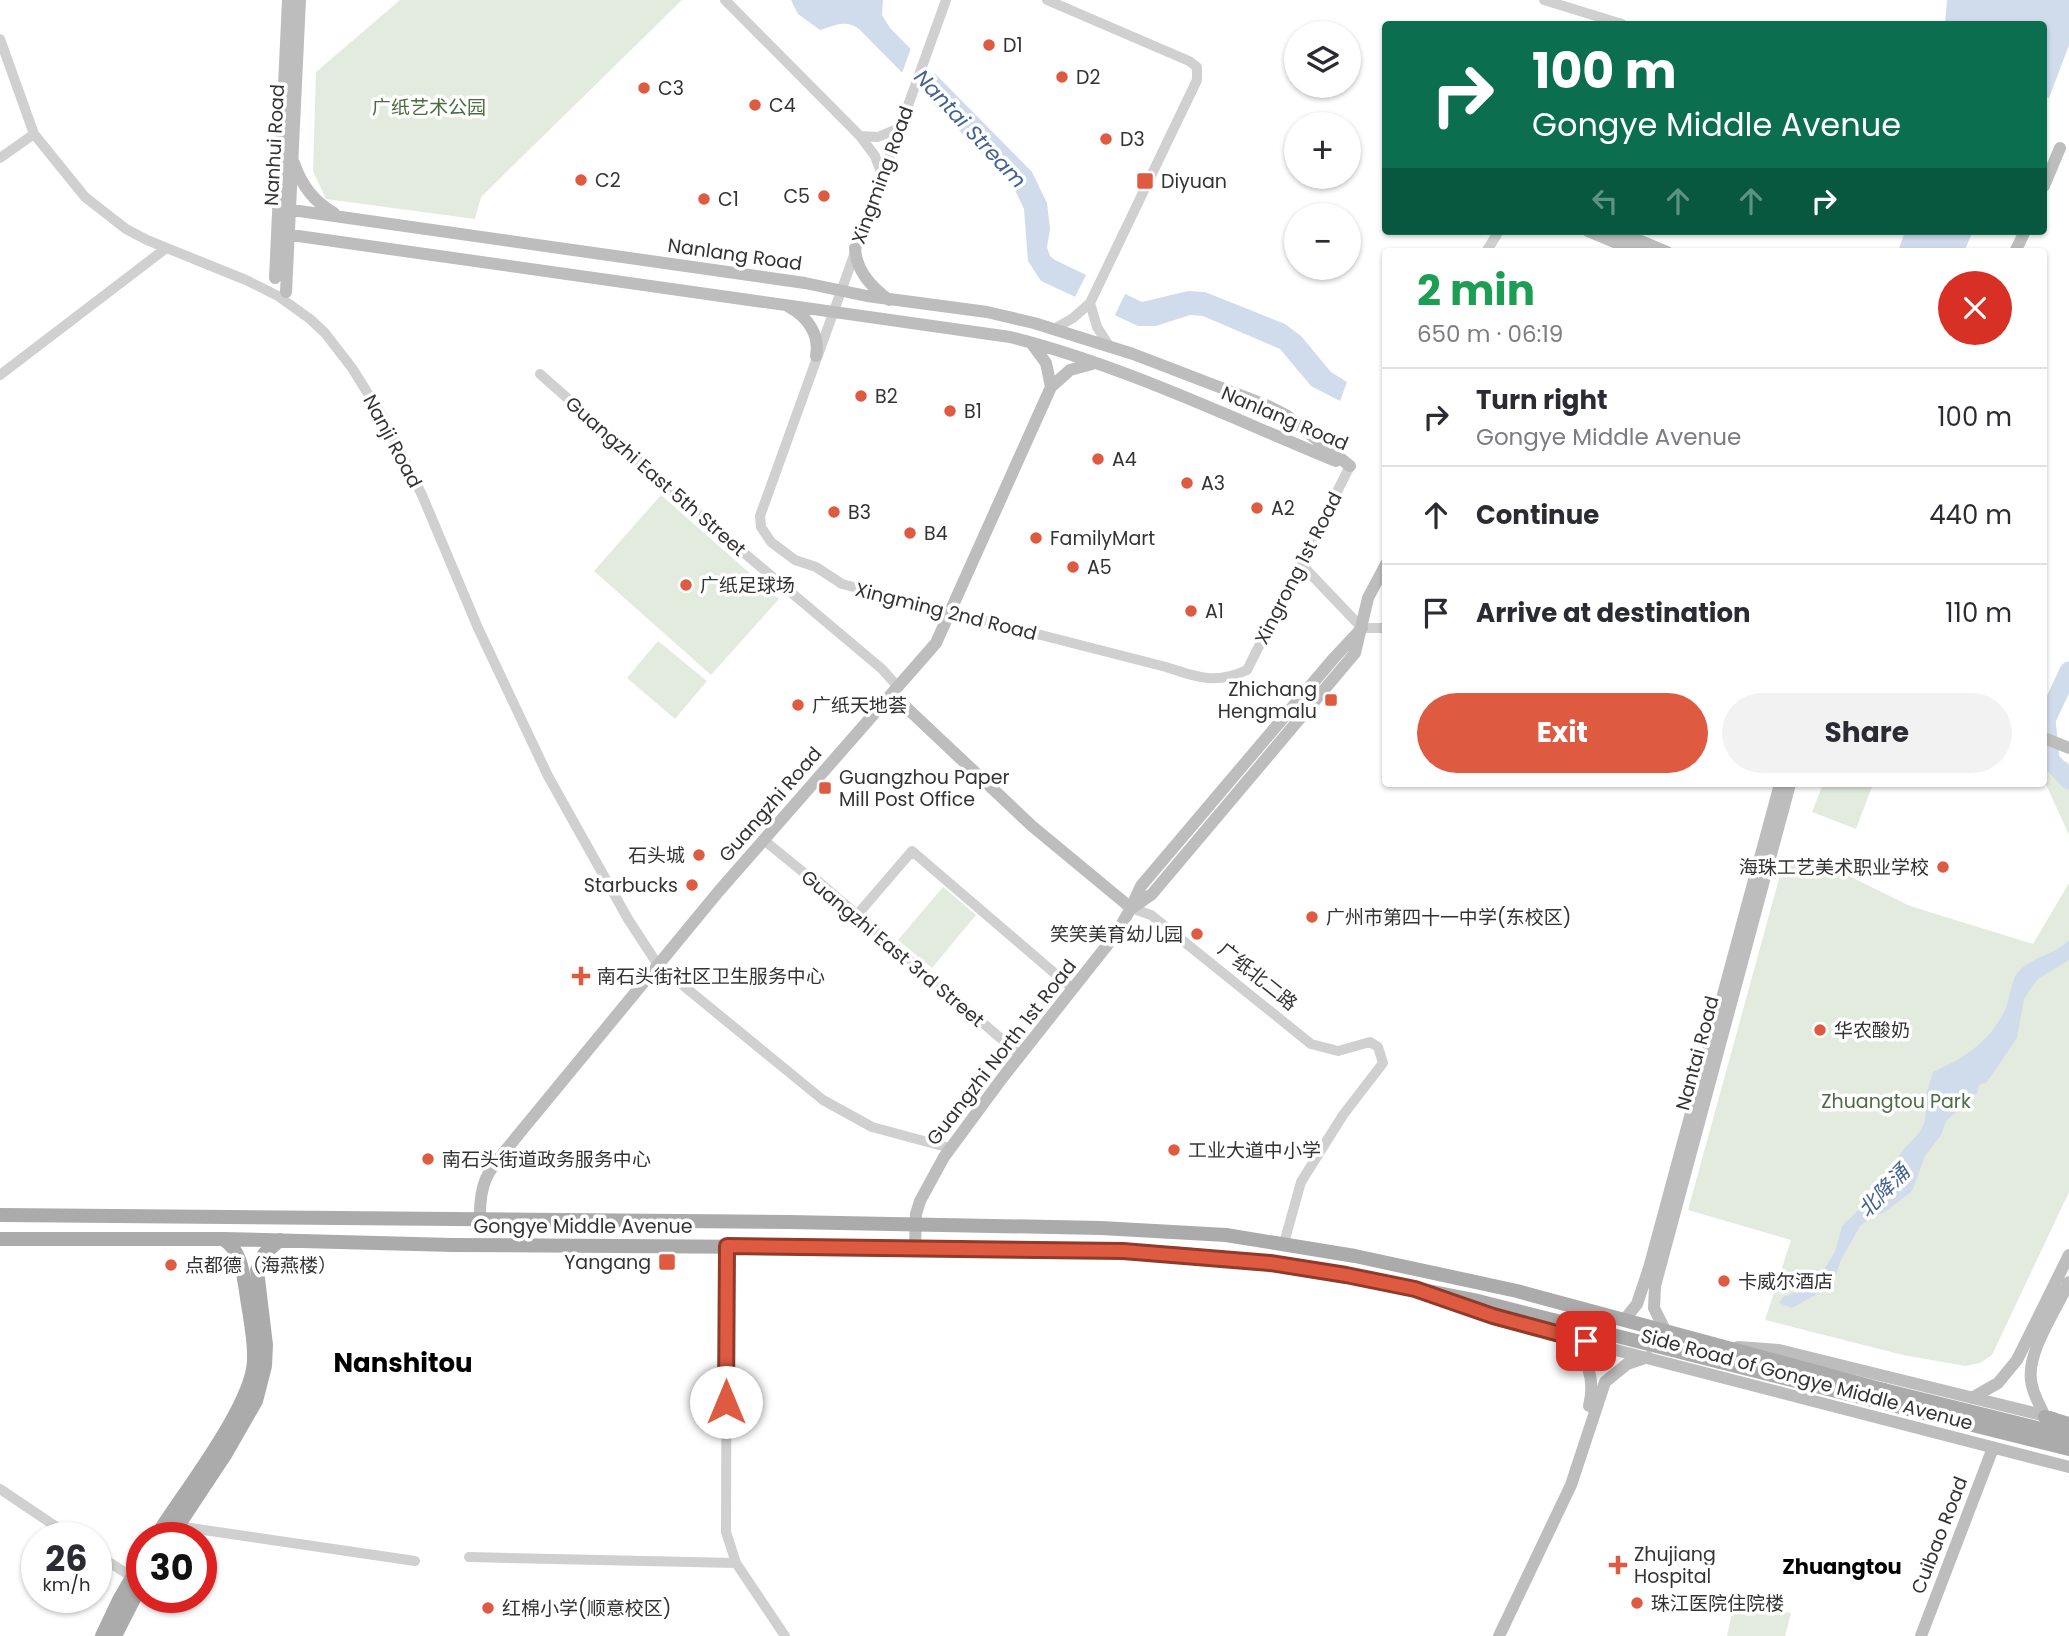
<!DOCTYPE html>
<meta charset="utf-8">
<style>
body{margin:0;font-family:Poppins,"Noto Sans SC",sans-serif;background:#f2f2f3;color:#2b2b33;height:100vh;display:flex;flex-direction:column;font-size:26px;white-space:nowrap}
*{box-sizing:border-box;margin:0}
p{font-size:23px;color:#7c7c81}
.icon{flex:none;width:38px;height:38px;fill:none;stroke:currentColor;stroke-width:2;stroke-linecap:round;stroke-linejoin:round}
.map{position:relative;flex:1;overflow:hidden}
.drawer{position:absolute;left:1382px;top:248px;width:665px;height:539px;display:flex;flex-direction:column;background:#fff;border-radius:7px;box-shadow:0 2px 5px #0004}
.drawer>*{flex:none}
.banner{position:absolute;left:1382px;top:21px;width:665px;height:214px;border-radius:7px;box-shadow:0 2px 5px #0004;background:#0b6e4f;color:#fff;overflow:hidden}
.tools{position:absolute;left:1284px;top:21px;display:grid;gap:14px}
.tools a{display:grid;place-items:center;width:77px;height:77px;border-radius:50%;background:#fff;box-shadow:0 2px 5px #0004;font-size:35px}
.speed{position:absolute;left:21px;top:1522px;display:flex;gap:14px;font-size:35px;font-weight:700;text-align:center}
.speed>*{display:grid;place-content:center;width:91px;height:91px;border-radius:50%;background:#fff;box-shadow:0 2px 5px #0004;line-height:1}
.speed small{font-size:18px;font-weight:400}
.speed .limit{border:10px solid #d22;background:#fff;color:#111}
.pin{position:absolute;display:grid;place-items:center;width:60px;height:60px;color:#fff;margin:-30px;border-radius:14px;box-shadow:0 4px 10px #0006}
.me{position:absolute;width:77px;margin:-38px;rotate:0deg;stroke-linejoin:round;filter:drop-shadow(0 0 5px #0008)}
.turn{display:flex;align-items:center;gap:24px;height:147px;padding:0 35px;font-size:32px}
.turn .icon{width:91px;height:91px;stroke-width:2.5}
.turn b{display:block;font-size:49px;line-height:60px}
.lanes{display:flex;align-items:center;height:66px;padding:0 35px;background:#0003;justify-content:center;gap:35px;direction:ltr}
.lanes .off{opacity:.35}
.round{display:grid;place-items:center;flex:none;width:74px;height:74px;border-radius:37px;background:#f2f2f3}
.headline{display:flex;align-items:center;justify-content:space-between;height:119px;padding:0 35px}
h1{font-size:42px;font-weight:700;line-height:52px;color:#1e9e55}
.primary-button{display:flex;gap:14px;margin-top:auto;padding:14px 35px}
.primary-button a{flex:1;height:80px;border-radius:42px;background:#de5a40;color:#fff;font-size:28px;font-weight:700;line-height:80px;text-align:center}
.primary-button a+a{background:#f2f2f3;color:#2b2b33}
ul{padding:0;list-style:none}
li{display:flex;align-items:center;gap:21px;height:98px;padding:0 35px;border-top:2px solid #e1e1e2}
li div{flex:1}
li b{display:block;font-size:26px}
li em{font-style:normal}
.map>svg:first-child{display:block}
.green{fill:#e3ebdf}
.water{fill:#d0dbec}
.pier{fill:#fff}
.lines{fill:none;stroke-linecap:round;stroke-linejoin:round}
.river{stroke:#d0dbec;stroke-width:19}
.street{stroke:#d0d0d0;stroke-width:10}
.secondary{stroke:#bdbdbd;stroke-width:12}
.primary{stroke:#ababab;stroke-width:14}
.primary-bridge{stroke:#ababab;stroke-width:14}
.route-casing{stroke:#903a2a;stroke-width:18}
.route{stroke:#de5a40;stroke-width:12}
.poi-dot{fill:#de5a40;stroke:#fff;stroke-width:2.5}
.labels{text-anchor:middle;stroke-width:7;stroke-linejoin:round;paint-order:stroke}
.poi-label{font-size:19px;fill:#333;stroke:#fff;text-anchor:start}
.park-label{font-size:19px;fill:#4b6d41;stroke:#fff}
.street-label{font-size:19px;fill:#333;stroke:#fff}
.water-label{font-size:21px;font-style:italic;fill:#436192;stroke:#fff}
.neighbourhood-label{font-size:21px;font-weight:bold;fill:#000;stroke:#fff}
.district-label{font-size:26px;font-weight:bold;fill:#000;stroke:#fff}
</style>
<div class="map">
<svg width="2069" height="1636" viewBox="0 0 2069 1636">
<rect width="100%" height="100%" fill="#fff"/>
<path class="green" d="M400,0H682L481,197L475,219L326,199L313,171L316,72Z
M661,495L779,599L711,675L594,571Z
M658,641L707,681L675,719L627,678Z
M2044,752L2069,763V835L2044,780Z
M1823,784H1873L1856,829L1812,812Z
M1785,857L1849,876L1910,906L2033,944L2069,883V1192L1992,1355L1980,1363L1965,1366L1903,1355L1765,1320L1791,1240L1688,1210Z
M943,887L976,915L932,968L898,940Z
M1735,1600L1791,1613L1785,1636H1727Z"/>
<path class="water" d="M791,0H883L882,15L890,28L1032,172L1047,203L1050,229L1047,247L1050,256L1055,260L1142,302L1188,291L1205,292L1285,324L1301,336L1331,372L1347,382L1340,401L1311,386L1280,349L1203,316L1190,315L1156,326H1138L1041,281L1028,261L1024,209L1012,184L859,29C846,19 834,26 820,30L798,14Z
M1947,0H2069V45L2049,98L2044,96V24H1945Z
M1905,231H1973L1964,252H1898Z
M2069,940V960L2038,979L2032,987L2024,999L2017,1038L1987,1082L1979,1085L1977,1094L1960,1096L1956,1105V1112L1946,1121L1941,1135L1925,1156L1912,1191L1885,1212L1871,1217L1860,1226L1841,1260L1835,1277L1817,1294L1792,1308L1779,1303L1783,1297L1797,1292L1821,1274L1835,1252L1842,1226L1879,1190L1902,1151L1920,1132L1925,1121L1927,1092L1933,1072C1966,1057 1990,1042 2006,1008C2010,997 2011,980 2018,972C2032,956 2056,955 2069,940Z"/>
<path class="pier" d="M912,45L936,69L925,101L901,76Z
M1087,273L1126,292L1113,319L1073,301Z"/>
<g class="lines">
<path class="river" d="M2069,671L2046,720L2050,760L2069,780"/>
<path class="street" d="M725,0L860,136L875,156L882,175
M946,0L760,516L761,527L771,542L795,560L816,567L842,584L1166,667C1197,677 1215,685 1247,670L1350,466
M1047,0L1189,61L1197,67V80L1090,303L1073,318L1054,329
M1544,0L1622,24
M0,39L34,134L85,197L126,229L147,240L246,280L278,296L310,319L325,333L352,368L382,416L422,495L478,628L548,776L628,919L658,965L823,1100L872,1127L950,1148
M860,136L878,137L899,128
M0,158L34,134
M1486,252L1499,231
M1090,303L1097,327L1109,346
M540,374L718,531L882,669L898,687
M0,375L165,249
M1301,564L1362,628H1386
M765,841L803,872L812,876L1020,1055
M1131,908L1151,915L1311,1044L1338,1051L1370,1042L1378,1047L1383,1063L1343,1115L1301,1182L1284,1243
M857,915L912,851L1073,989
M727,1246L726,1532L736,1563L785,1636
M0,1489L73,1538
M177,1526L415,1561
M96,1554L137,1580
M469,1557L736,1563"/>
<path class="secondary" d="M294,163C301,184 314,202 334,213
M2044,186L2060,148
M278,208L805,283L867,296L987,312L1034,323L1133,354L1266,405L1286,415L1350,466
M1588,231L1638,252
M1617,231L1667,252
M277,233L1010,337C1122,365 1229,417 1336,461
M855,248C856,271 871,287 889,300
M2015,252L2025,231
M275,278L288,0
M286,292L300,0
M789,307C808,317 820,335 816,356
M1032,344L1046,363L1051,387
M892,694L1032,826L1131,908
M2044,738L2069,748
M1132,908L1152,894L1355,653L1368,598L1386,564
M480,1219C479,1174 493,1167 518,1135L719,891L936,643L1051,387L1070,370L1092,364
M915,1247L916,1214L920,1201L944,1157L1003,1077L1116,934L1131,908L1141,886L1334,658L1362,628
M1442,1299L1550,1333L2069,1467
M1625,1319L1637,1304L1649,1268L1780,784
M1665,1330L1654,1308L1655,1286L1790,784
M1568,1337C1587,1358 1596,1378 1589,1406
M1738,1347L1779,1350L2054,1418
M1972,1398L1998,1383L2017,1360L2069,1255
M2045,1417C2040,1405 2032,1393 2031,1380C2027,1351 2057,1309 2069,1282
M1499,1636L1571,1485L1605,1382L1627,1364L1648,1357
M1921,1636L1993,1448"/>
<path class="primary" d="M0,1215L789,1222L1101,1228L1226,1235L1355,1256L1517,1291L1884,1390
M0,1239H223L453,1245L938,1248L1123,1251L1184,1254L1270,1263L1346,1275L1474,1300L1720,1362
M2045,1417L2069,1424
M155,1538C181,1496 252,1407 254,1361C255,1338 249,1314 246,1291C243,1273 241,1250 223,1239
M170,1538L225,1455L256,1401L265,1366L266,1345L257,1270L264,1254L280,1240
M102,1636L119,1600L142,1560
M115,1636L142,1583"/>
<path class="primary-bridge" d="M1720,1362L2069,1449
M1884,1390L2069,1436"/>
</g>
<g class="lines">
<defs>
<path id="route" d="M726,1402L727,1246L1123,1251L1270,1263L1346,1275L1415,1289L1493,1316L1586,1341"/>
</defs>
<use href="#route" class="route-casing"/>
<use href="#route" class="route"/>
</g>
<g class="poi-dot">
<circle cx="989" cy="45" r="7"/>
<circle cx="1062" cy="77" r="7"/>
<circle cx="644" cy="88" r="7"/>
<circle cx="755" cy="105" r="7"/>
<circle cx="1106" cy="139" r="7"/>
<circle cx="581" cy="180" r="7"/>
<rect x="1136" y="172" width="18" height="18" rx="3.5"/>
<circle cx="824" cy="196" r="7"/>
<circle cx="704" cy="199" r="7"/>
<circle cx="861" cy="396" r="7"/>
<circle cx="950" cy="411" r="7"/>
<circle cx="1098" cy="459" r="7"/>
<circle cx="1187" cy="483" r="7"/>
<circle cx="1257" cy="508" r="7"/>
<circle cx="834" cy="512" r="7"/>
<circle cx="910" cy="533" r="7"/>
<circle cx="1036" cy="538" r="7"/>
<circle cx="1073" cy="567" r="7"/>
<circle cx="686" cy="585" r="7"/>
<circle cx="1191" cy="611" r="7"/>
<rect x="1324" y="693" width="14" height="14" rx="3.5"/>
<circle cx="798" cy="705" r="7"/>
<rect x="818" y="781" width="14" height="14" rx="3.5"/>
<circle cx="699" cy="855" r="7"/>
<circle cx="1943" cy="867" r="7"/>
<circle cx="692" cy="885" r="7"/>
<circle cx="1312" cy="917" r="7"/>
<circle cx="1197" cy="934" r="7"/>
<path d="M577.5 965.5h7v7h7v7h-7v7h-7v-7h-7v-7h7z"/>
<circle cx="1820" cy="1030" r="7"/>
<circle cx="1174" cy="1150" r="7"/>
<circle cx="428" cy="1159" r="7"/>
<rect x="658" y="1253" width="18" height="18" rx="3.5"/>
<circle cx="171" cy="1265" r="7"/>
<circle cx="1724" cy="1281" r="7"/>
<path d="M1614.5 1554.5h7v7h7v7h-7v7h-7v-7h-7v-7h7z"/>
<circle cx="1637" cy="1603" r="7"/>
<circle cx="488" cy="1608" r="7"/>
</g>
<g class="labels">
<g class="poi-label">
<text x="1003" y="52">D1</text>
<text x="1076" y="84">D2</text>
<text x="658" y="95">C3</text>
<text x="769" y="112">C4</text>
<text x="1120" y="146">D3</text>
<text x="595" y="187">C2</text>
<text x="1161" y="188">Diyuan</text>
<text x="810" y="203" text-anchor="end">C5</text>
<text x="718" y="206">C1</text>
<text x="875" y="403">B2</text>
<text x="964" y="418">B1</text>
<text x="1112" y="466">A4</text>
<text x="1201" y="490">A3</text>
<text x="1271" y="515">A2</text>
<text x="848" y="519">B3</text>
<text x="924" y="540">B4</text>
<text x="1050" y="545">FamilyMart</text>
<text x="1087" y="574">A5</text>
<text x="700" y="592">广纸足球场</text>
<text x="1205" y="618">A1</text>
<text x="1317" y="696" text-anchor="end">Zhichang<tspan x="1317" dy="22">Hengmalu</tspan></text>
<text x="812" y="712">广纸天地荟</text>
<text x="839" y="784">Guangzhou Paper<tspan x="839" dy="22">Mill Post Office</tspan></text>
<text x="685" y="862" text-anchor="end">石头城</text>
<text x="1929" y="874" text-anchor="end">海珠工艺美术职业学校</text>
<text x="678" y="892" text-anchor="end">Starbucks</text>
<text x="1326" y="924">广州市第四十一中学(东校区)</text>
<text x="1183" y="941" text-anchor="end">笑笑美育幼儿园</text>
<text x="597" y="983">南石头街社区卫生服务中心</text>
<text x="1834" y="1037">华农酸奶</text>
<text x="1188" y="1157">工业大道中小学</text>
<text x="442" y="1166">南石头街道政务服务中心</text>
<text x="651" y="1269" text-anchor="end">Yangang</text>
<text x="185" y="1272">点都德（海燕楼）</text>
<text x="1738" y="1288">卡威尔酒店</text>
<text x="1634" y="1561">Zhujiang<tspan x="1634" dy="22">Hospital</tspan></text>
<text x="1651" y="1610">珠江医院住院楼</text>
<text x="502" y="1615">红棉小学(顺意校区)</text>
</g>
<g class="park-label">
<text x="429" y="114">广纸艺术公园</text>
<text x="1896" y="1108">Zhuangtou Park</text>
</g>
<g class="street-label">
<text transform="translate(274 145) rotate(-87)" y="7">Nanhui Road</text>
<text transform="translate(882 175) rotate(-70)" y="7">Xingming Road</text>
<text transform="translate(735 254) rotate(8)" y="7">Nanlang Road</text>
<text transform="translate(1285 418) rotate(23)" y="7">Nanlang Road</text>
<text transform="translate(393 441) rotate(62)" y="7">Nanji Road</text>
<text transform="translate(656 476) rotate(41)" y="7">Guangzhi East 5th Street</text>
<text transform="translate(1298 568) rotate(-63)" y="7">Xingrong 1st Road</text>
<text transform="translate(946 611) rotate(14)" y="7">Xingming 2nd Road</text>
<text transform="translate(770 804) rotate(-49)" y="7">Guangzhi Road</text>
<text transform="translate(893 948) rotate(40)" y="7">Guangzhi East 3rd Street</text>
<text transform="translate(1258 976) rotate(39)" y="7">广纸北二路</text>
<text transform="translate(1001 1052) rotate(-52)" y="7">Guangzhi North 1st Road</text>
<text transform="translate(1697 1053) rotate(-75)" y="7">Nantai Road</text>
<text x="583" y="1233">Gongye Middle Avenue</text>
<text transform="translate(1807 1379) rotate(15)" y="7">Side Road of Gongye Middle Avenue</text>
<text transform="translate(1939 1535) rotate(-69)" y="7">Cuibao Road</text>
</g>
<g class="water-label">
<text transform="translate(970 129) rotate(47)" y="7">Nantai Stream</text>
<text transform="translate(1884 1191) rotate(-46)" y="7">北降涌</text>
</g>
<g class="neighbourhood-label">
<text x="1842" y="1574">Zhuangtou</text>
</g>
<g class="district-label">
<text x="403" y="1372">Nanshitou</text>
</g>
</g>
</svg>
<div class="tools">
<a><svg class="icon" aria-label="layers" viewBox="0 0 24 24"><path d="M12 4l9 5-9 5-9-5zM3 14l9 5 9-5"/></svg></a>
<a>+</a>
<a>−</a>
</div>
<div class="speed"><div>26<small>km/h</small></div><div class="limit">30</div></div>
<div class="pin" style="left:1586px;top:1341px;background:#d93025"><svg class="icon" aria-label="arrive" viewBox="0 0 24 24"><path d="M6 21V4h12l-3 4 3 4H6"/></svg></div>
<svg class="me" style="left:726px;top:1402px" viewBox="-20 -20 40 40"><circle r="19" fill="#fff"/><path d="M0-13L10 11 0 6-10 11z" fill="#de5a40"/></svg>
<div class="banner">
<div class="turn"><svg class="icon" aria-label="right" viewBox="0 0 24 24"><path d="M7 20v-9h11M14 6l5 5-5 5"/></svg><div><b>100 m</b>Gongye Middle Avenue</div></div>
<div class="lanes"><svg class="icon off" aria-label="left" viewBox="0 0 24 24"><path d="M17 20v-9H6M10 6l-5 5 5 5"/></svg><svg class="icon off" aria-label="ahead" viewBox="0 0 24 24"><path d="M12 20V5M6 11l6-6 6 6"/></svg><svg class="icon off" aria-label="ahead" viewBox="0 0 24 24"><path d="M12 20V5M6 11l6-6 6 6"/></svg><svg class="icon" aria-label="right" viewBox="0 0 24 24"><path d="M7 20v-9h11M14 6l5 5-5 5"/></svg></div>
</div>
<section class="drawer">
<div class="headline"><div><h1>2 min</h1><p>650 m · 06:19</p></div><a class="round" style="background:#d93025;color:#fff"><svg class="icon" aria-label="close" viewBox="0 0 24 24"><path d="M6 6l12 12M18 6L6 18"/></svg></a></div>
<ul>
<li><svg class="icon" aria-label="right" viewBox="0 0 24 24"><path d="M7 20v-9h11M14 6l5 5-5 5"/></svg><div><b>Turn right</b><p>Gongye Middle Avenue</p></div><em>100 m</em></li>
<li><svg class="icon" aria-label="ahead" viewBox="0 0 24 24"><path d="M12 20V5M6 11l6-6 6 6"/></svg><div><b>Continue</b></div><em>440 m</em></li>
<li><svg class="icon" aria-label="arrive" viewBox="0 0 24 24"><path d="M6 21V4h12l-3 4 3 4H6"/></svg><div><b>Arrive at destination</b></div><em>110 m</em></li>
</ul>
<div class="primary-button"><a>Exit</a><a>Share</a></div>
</section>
</div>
